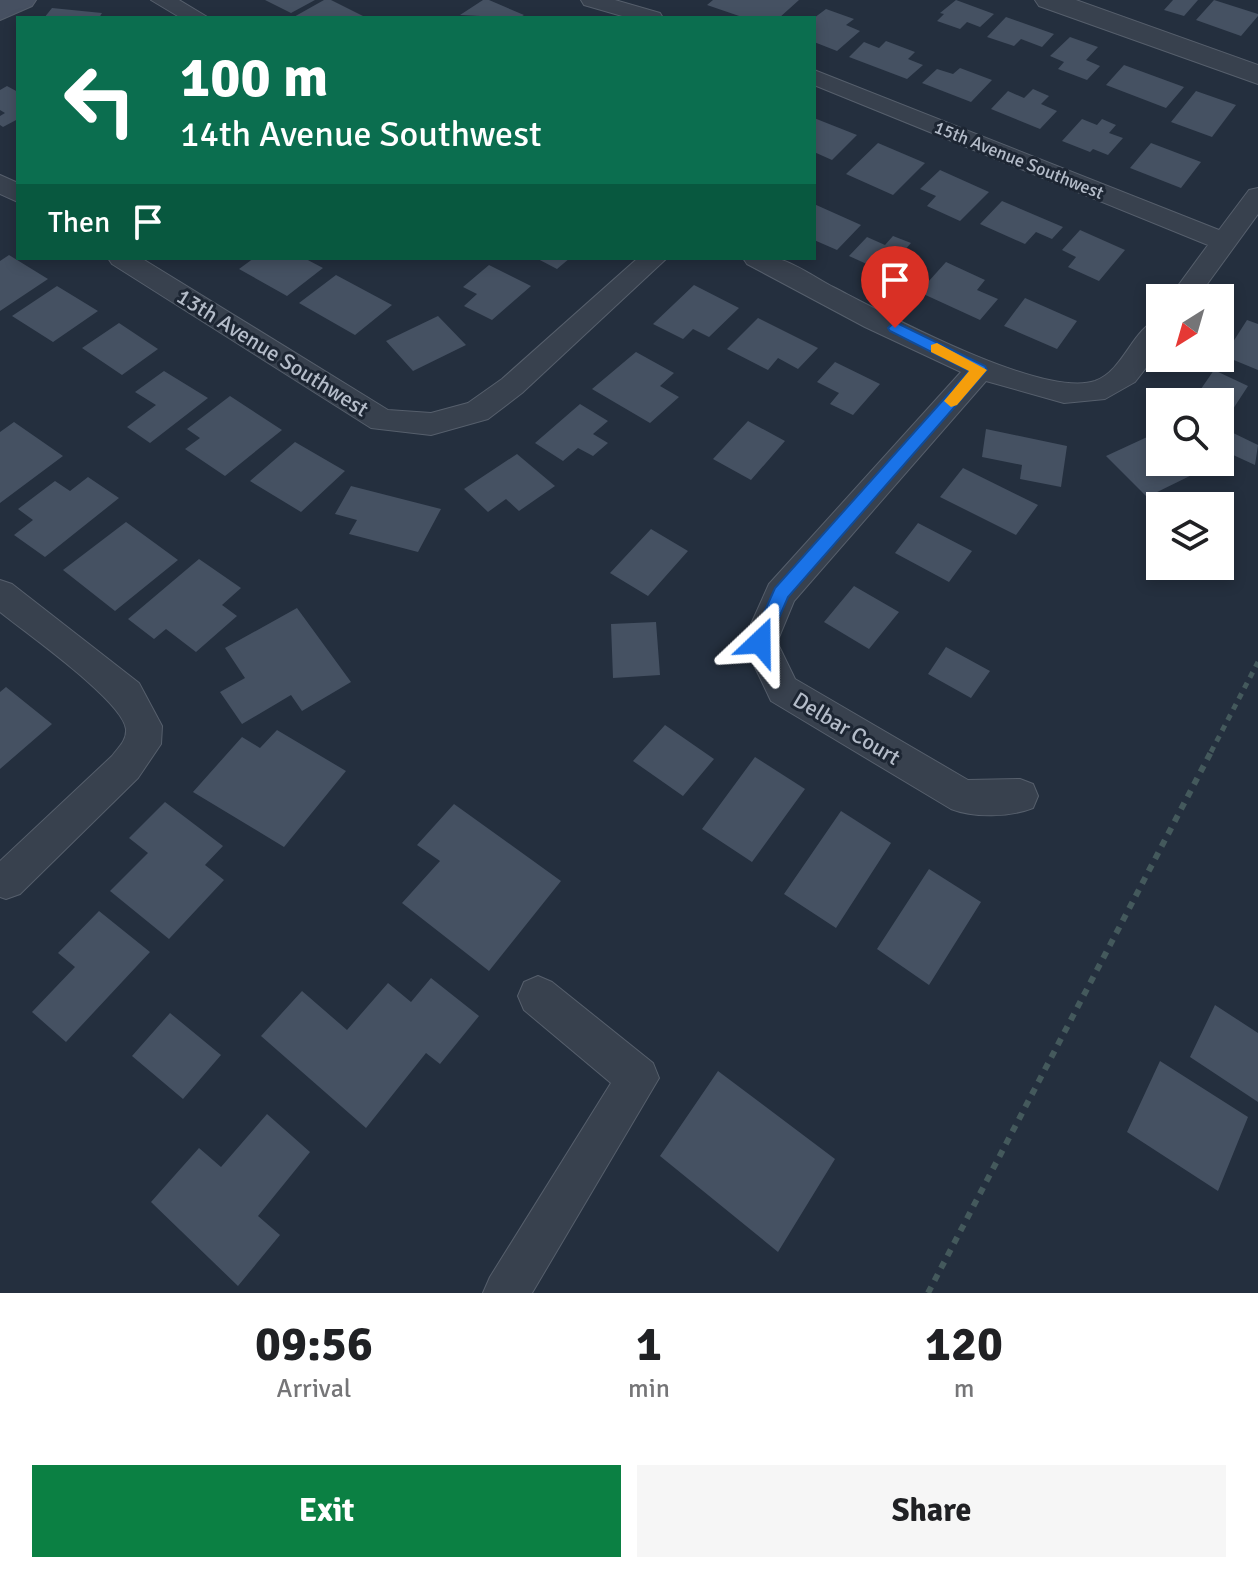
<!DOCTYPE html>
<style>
body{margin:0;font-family:Signika,sans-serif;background:#f6f6f6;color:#202124;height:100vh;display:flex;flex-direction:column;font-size:30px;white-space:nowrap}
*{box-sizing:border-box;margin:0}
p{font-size:26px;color:#757577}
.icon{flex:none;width:44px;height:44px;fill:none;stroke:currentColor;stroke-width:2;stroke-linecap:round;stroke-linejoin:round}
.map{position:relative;height:1293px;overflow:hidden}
.drawer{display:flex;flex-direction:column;background:#fff;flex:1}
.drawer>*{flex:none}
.top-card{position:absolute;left:16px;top:16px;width:800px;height:244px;border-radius:0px;box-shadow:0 4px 12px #0003;background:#0b6e4f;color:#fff;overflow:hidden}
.needle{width:52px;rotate:217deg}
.buttons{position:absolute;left:1146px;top:284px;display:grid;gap:16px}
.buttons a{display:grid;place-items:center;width:88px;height:88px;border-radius:0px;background:#fff;box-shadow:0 4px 12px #0003;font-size:40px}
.pin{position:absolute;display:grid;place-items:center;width:68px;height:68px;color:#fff;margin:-82px -34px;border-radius:50% 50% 50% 0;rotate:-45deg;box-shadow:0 0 8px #0007}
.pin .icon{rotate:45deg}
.me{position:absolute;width:88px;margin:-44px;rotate:23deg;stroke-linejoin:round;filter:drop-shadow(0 0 6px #0008)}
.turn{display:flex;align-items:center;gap:28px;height:168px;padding:0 32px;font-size:36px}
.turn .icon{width:104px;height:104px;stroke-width:2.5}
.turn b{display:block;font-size:56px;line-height:68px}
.then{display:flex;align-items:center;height:76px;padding:0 32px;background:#0003;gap:16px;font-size:30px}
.eta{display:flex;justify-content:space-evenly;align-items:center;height:136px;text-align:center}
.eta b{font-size:48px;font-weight:700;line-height:56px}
.action{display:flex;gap:16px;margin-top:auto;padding:16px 32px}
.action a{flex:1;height:92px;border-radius:0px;background:#0b8043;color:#fff;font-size:32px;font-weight:700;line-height:92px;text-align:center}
.action a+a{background:#f6f6f6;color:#202124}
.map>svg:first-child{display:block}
.building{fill:#455162}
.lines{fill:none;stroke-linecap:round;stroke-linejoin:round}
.minor-casing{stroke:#565f6c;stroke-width:2}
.tertiary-casing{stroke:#565f6c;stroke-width:2}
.secondary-casing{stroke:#565f6c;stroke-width:2}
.path-far1{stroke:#44595c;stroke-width:5;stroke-dasharray:6 6;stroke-linecap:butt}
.path{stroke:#44595c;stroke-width:6;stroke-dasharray:7 7;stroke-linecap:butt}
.minor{fill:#38414e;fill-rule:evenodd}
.tertiary{fill:#38414e;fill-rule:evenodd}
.secondary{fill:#465061;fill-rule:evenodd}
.route{fill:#1a73e8;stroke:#114b97;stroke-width:2}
.slow{fill:#f59e0b}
.labels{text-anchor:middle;stroke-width:6;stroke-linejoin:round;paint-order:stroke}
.far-street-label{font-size:18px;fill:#b4bcc9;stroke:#1d2633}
.street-label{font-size:22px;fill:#b4bcc9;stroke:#1d2633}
</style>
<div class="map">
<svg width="1258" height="1293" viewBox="0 0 1258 1293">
<rect width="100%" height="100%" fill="#242f3e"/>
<path class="building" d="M265,0H315L291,13Z
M324,0H331L367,18H292Z
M483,0H489L524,15L519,18L460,15Z
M713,0H799L779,18H745L707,5Z
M956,0L994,14L980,27L967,22L960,29L937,21L944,14L940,13Z
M1173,0H1198L1184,16L1164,10Z
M1214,0L1258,14V16L1241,36L1196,20Z
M52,8L102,13L99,18H44Z
M826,9L854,19L846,25L860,31L837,51L814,42V18Z
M1006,17L1054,34L1042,47L1021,39L1014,46L987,37Z
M1070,37L1098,47L1086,60L1100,66L1087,80L1058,69L1064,62L1050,56Z
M886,41L915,52L908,59L923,65L907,79L849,57L864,42L879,48Z
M1124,65L1184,87L1166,108L1106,85Z
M960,68L992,80L971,102L922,83L937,69L953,74Z
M7,86L18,92V119L3,127L0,125V116L5,113L0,110V90Z
M1033,89L1049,96L1041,104L1057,111L1040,129L991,109L1008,91L1024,98Z
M1196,91L1236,105L1212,137L1171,122Z
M814,118L857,135L832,160L814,152Z
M1082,119L1097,125L1102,119L1116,125L1109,133L1123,138L1108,155L1093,149L1090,152L1062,141Z
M878,143L925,163L893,195L846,174Z
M1151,143L1201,162L1181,188L1130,168Z
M940,170L989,192L960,221L927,206L936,196L920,189Z
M1002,201L1063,227L1052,239L1036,232L1025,244L980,224Z
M814,204L861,225L837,250L814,240Z
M1080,230L1125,250L1099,281L1068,267L1076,257L1062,250Z
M893,236L911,243L902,253L920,261L902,280L849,256L867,237L885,245Z
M9,255L48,279L0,311V261Z
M254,258H304L323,268L287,296L239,269Z
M536,258H570L557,269Z
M946,262L985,280L977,290L998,299L980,320L919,292Z
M489,265L531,286L492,320L464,306L477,294L463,287Z
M336,275L392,305L355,335L299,303Z
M694,285L739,308L709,337L693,329L683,339L653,324Z
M57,286L98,311L53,342L12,316Z
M1025,298L1077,321L1057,349L1004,326Z
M438,316L466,345L413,371L386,341Z
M758,318L818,348L798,369L778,358L768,370L727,349Z
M1247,320L1258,324V370L1224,356Z
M119,323L158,349L122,375L82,348Z
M636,352L674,373L660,386L679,397L650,423L592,389Z
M835,362L880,384L853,415L830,404L839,393L817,382Z
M1214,370L1248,386L1220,429V402H1192Z
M164,371L208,398L150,443L127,427L156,405L135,392Z
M230,396L282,430L225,476L185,449L200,438L187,429Z
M580,404L608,421L593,434L608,443L593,456L578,448L563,461L535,443Z
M748,421L785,441L751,480L713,459Z
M14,422L63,456L0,503V432Z
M986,429L1067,446L1061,487L1020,479L1022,465L982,457Z
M1227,430L1258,445L1255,465L1220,449V442Z
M1158,432L1160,462H1190L1200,471L1147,497L1106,456Z
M295,442L345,471L301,512L250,481Z
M517,454L555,486L519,511L506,499L488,512L464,489Z
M963,468L1038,505L1016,535L940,497Z
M88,477L119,498L45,557L14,535L33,520L18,509L55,481L70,491Z
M351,486L441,509L418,552L349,534L357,520L335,514Z
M126,522L178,560L115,611L63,570Z
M918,523L972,551L949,582L895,553Z
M651,529L688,551L648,596L610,573Z
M199,559L241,588L222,605L237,616L196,652L166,629L154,639L128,619Z
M854,586L899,612L869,649L824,622Z
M297,608L351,682L302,711L291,695L242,724L220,692L245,678L225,648Z
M656,622L660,675L613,678L611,624Z
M946,647L990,671L971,698L928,674Z
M6,687L52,724L0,769V692Z
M665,725L714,759L683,796L633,761Z
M277,730L346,771L284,847L193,792L242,737L260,748Z
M755,757L805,789L752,862L702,829Z
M165,802L223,846L205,865L224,880L169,939L110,891L148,853L129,838Z
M454,804L561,881L489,971L402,903L440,861L417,845Z
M841,811L891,843L836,928L784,894Z
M929,869L981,902L929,985L877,949Z
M99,911L150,952L66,1042L32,1012L75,967L58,953Z
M431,978L479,1016L440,1064L426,1053L366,1128L261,1036L302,991L347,1030L388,983L411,1002Z
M1215,1005L1258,1033V1102L1190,1057Z
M170,1013L221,1055L183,1099L132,1056Z
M1160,1061L1248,1117L1218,1191L1127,1132Z
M718,1071L835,1159L778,1252L660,1156Z
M267,1114L310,1152L258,1216L280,1235L238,1286L151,1202L199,1148L221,1167Z"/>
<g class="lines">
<defs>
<path id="minor" d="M151,0H179L209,18H181Z
M581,0H615L660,13L663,18H629L584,5Z
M814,70L1219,230L1249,190L1258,188V214L1197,298H1169L1208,245L814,85Z
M0,175L18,183V202L0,194Z
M108,258H141L388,410L431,413L468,403L502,379L638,258H667L522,393L488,419L431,435L371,428L112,264Z
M743,258C754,258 769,255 779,259C798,265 816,278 833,287C884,313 1042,399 1095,381C1125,370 1132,327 1160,319V350L1135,382L1105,399L1064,403L986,381L794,601L777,642L795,679L968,780L1020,779L1033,784L1038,796L1033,808C1010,817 974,818 951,809L771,701L743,642L769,584L961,372L865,327L747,264Z
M0,580L12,584L139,683L162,726L161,744L138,778L20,894L6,899L0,897V861L112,756C119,747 127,740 126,729C123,701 26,633 0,612Z
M538,976L552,982L653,1063L659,1078L532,1293H483L490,1277L611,1083L524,1010L518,996L524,982Z"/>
<path id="tertiary" d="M1035,0H1076L1258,65V84L1039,6Z"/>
<path id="secondary" d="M0,0H36L32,6L0,20Z"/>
</defs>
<use href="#minor" class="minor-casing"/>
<use href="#tertiary" class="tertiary-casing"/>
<use href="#secondary" class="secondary-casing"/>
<path class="path-far1" d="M1211,752L1258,662"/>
<path class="path" d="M928,1293L1212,750"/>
<use href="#minor" class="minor"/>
<use href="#tertiary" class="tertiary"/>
<use href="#secondary" class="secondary"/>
</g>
<path class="route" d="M895,322L985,366L987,370L788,597L766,648H753L751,642L775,588L969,371L890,331L888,328Z"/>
<path class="slow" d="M937,343L987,370L957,405L951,407L944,401L969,371L931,352V345Z"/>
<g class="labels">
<g class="far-street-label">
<text transform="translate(1019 160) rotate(22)" y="6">15th Avenue Southwest</text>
</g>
<g class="street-label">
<text transform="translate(273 352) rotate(32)" y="8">13th Avenue Southwest</text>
<text transform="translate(847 728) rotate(31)" y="8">Delbar Court</text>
</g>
</g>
</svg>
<div class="buttons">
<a><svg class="needle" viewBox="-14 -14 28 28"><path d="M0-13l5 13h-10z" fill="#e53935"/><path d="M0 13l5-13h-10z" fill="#757577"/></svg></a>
<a><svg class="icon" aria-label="search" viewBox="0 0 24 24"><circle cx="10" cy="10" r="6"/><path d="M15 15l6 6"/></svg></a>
<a><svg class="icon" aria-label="layers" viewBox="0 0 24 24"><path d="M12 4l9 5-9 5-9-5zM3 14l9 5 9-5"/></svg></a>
</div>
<div class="pin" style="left:895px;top:328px;background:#d93025"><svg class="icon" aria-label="arrive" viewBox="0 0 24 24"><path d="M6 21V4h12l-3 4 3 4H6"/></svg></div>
<svg class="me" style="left:760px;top:642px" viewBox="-20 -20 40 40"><path d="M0-17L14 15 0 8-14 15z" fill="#1a73e8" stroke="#fff" stroke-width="4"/></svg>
<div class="top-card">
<div class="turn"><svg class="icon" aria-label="left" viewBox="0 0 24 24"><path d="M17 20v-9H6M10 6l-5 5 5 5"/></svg><div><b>100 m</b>14th Avenue Southwest</div></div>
<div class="then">Then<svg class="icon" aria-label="arrive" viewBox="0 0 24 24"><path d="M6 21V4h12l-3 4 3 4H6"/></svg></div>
</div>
</div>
<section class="drawer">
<div class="eta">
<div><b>09:56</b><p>Arrival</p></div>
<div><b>1</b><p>min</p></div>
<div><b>120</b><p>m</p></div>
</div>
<div class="action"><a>Exit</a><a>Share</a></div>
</section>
